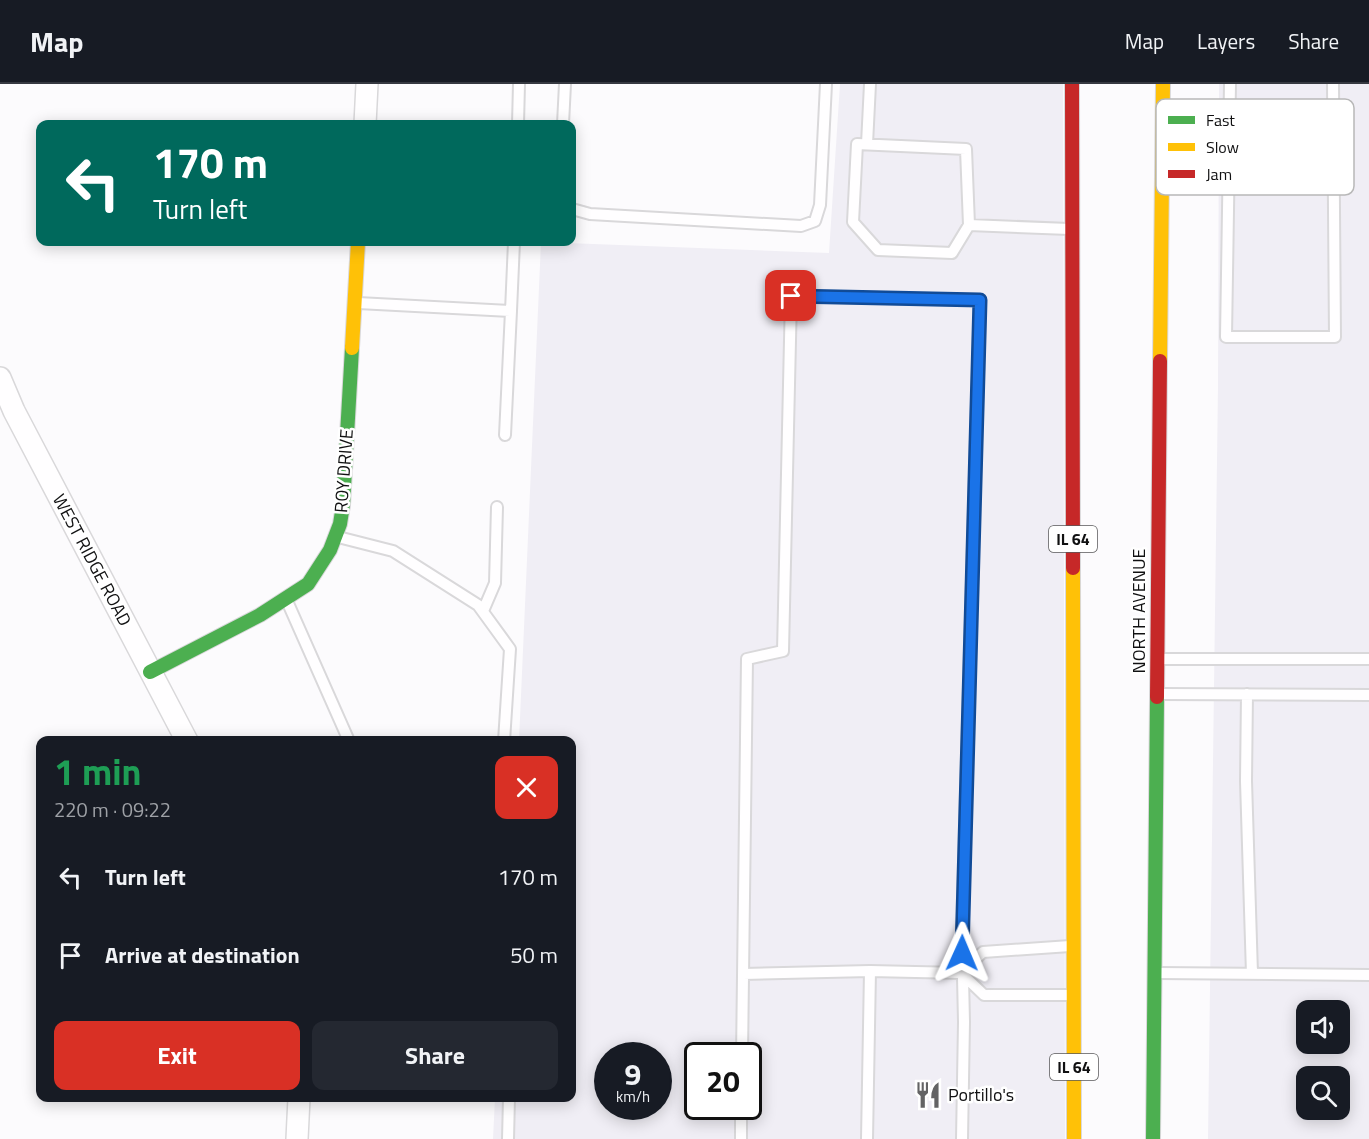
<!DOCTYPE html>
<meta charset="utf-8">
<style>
body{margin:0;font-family:"Titillium Web",sans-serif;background:#242831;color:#f1f3f6;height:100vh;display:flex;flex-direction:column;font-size:22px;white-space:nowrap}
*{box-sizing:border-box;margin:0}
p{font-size:20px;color:#9ea1a6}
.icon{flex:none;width:33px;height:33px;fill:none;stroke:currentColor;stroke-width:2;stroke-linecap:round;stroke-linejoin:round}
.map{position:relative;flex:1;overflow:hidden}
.panel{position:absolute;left:36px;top:652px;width:540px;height:366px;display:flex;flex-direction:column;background:#171b24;border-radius:12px;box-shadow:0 3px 15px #0003}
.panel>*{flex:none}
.hud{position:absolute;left:36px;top:36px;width:540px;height:126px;border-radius:12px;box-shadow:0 3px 15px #0003;background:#00695c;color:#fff;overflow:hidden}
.buttons{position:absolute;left:1296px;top:916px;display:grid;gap:12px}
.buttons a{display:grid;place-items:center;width:54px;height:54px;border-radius:12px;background:#171b24;box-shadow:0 3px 15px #0003;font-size:30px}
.speed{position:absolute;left:594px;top:958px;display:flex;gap:12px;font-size:30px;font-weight:700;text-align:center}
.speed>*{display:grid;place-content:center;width:78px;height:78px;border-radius:50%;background:#171b24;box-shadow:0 3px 15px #0003;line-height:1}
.speed small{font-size:15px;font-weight:400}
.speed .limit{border:3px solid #111;border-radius:9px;background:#fff;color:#111}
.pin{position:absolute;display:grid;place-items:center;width:51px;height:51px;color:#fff;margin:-26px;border-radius:12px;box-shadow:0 3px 9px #0006}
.me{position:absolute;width:66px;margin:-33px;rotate:1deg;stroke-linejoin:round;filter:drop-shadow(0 0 4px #0008)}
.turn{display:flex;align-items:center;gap:21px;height:126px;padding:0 18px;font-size:27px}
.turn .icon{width:78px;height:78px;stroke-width:2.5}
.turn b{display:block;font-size:42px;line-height:51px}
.round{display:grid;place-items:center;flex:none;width:63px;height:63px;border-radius:12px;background:#242831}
.headline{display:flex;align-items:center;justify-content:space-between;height:102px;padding:0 18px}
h1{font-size:36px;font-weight:700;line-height:45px;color:#1e9e55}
.button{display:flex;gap:12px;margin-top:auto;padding:12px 18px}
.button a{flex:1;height:69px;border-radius:12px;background:#d93025;color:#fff;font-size:24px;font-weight:700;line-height:69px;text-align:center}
.button a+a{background:#242831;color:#f1f3f6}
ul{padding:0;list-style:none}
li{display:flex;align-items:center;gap:18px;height:78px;padding:0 18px}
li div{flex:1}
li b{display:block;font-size:22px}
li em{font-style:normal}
header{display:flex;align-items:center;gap:36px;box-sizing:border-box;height:84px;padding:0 30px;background:#171b24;border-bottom:2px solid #363941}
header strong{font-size:28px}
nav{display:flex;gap:33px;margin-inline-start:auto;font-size:21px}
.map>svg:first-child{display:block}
.built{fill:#f0eef5;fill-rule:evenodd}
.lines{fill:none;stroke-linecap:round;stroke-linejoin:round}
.lane-casing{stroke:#d9d8da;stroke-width:14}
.street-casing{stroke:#d9d8da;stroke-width:24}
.fast-casing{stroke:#d9d8da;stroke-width:16}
.slow-casing{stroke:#d9d8da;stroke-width:16}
.jam-casing{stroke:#d9d8da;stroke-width:16}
.lane{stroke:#fffeff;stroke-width:10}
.street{stroke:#fffeff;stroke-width:21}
.fast{stroke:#4caf50;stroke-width:14}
.slow{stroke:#ffc107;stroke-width:14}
.jam{stroke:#c62828;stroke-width:14}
.route-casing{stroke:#114b97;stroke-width:15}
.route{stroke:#1a73e8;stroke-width:10}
.labels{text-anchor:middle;stroke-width:5;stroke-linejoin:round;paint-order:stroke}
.shield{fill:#fff;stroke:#585859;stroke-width:1.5}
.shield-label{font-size:16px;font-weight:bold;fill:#111112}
.street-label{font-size:18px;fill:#111112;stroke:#fff}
.poi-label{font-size:18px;fill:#111112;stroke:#fff;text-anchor:start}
.key{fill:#fff;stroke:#b8b8b8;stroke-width:1.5}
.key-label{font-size:16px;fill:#111112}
</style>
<header>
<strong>Map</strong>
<nav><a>Map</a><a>Layers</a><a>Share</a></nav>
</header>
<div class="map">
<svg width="1369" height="1055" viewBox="0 0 1369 1055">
<rect width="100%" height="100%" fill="#fcfbfd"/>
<path class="built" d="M840,0H1063L1065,1055H493L495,1014H572V657H519L541,158L829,169ZM608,972H658V1023H608ZM698,972H748V1023H698Z
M1219,0H1369V1055H1208L1218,302ZM1306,927H1340V960H1306ZM1306,993H1340V1026H1306Z"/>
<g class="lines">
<defs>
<path id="lane" d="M1230,0L1226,253H1335L1333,0
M518,40L519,0
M563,40L565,0
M1229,48L1332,54
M867,60L870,0
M572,125L590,130L801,142L815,137L820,121L826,0
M969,141L966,65L857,60L853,138L878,166L952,169L969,141L1069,145
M358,219L511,227L505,351
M511,227L514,158
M338,453L393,467L478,521L510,565L504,657
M287,517L349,657
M483,527L495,499L497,423
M1162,575H1369
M1160,610L1369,611
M1247,610L1246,697L1252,890
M1070,862L983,868L961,889L984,911H1071
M1158,889L1369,891
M743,890L870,887L961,889
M742,972L747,575L783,567L791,212L980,216L962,849L964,938L962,1055
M508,1055L509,1014
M741,1055V1023
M867,1055L870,887"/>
<path id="street" d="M365,40L367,0
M0,294L14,327L187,657
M297,1055L299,1014"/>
<path id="fast" d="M150,588L260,531L308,500L330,466L340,440L343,421L352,264
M1153,1055L1157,613"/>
<path id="slow" d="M352,264L358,158
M1160,277L1163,0
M1073,484L1074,1055"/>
<path id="jam" d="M1072,0L1073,484
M1157,613L1160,277"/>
</defs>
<use href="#lane" class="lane-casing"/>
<use href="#street" class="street-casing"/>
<use href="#fast" class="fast-casing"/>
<use href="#slow" class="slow-casing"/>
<use href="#jam" class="jam-casing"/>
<use href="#lane" class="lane"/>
<use href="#street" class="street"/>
<use href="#fast" class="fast"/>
<use href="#slow" class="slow"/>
<use href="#jam" class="jam"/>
</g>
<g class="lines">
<defs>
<path id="route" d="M791,212L980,216L962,869"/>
</defs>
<use href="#route" class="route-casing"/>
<use href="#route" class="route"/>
</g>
<defs>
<symbol id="restaurant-bare" viewBox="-9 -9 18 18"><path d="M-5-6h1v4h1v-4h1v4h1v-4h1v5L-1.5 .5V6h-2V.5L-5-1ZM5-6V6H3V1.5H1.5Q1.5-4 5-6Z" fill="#636364" stroke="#fff" stroke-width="2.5" paint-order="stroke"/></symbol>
</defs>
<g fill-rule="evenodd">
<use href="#restaurant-bare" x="909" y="992" width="38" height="38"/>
</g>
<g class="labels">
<g class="shield">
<rect x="1049" y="442" width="48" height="26" rx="4.5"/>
<rect x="1050" y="970" width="48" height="26" rx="4.5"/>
</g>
<g class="shield-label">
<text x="1073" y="461">IL 64</text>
<text x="1074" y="989">IL 64</text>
</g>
<g class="street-label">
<text transform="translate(344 387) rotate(-86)" y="6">ROY DRIVE</text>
<text transform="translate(92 476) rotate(62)" y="6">WEST RIDGE ROAD</text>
<text transform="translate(1139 527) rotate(-90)" y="6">NORTH AVENUE</text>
</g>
<g class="poi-label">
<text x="948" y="1017">Portillo's</text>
</g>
</g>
<rect x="1156" y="15" width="198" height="96" rx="9" class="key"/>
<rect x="1168" y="32" width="27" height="8" fill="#4caf50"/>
<rect x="1168" y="59" width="27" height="8" fill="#ffc107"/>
<rect x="1168" y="86" width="27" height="8" fill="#c62828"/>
<g class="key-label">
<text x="1206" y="42">Fast</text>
<text x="1206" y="69">Slow</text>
<text x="1206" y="96">Jam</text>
</g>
</svg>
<div class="buttons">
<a><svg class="icon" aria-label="sound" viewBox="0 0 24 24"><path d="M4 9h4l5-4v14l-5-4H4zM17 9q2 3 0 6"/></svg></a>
<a><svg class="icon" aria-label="search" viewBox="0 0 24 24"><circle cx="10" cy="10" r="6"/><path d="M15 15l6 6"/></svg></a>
</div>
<div class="speed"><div>9<small>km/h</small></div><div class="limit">20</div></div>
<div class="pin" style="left:791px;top:212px;background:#d93025"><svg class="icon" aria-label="arrive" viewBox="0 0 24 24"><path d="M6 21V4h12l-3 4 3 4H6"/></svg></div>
<svg class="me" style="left:962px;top:869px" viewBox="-20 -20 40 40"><path d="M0-17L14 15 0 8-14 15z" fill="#1a73e8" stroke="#fff" stroke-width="4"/></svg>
<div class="hud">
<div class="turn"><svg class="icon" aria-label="left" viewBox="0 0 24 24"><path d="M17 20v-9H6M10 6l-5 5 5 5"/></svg><div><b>170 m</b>Turn left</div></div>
</div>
<section class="panel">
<div class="headline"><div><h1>1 min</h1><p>220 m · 09:22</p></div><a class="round" style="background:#d93025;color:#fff"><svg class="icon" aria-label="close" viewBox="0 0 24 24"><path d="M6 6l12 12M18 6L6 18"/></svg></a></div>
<ul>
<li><svg class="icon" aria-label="left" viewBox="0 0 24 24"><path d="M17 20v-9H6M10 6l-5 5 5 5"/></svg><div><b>Turn left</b></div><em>170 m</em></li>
<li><svg class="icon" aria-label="arrive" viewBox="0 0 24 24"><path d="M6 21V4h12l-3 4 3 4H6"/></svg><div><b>Arrive at destination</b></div><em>50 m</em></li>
</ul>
<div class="button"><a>Exit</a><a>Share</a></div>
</section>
</div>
